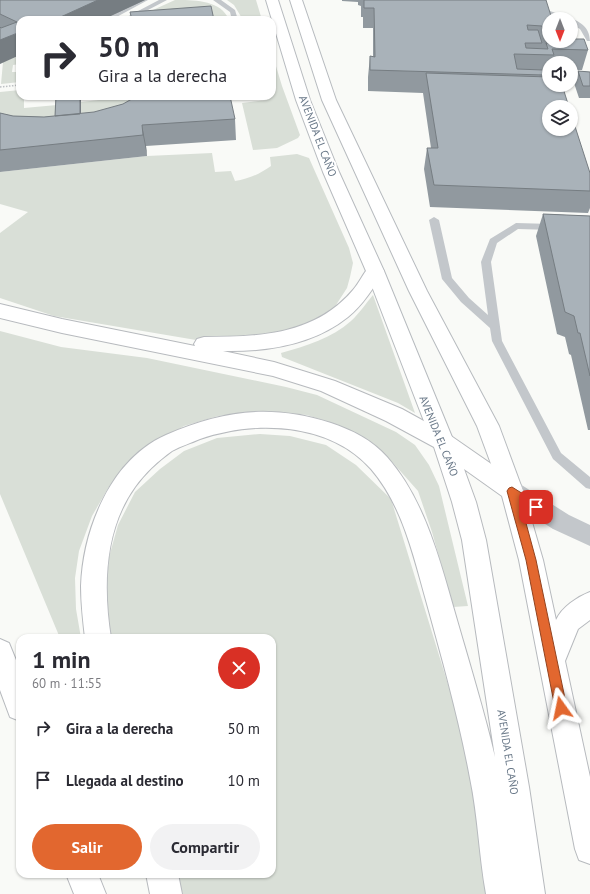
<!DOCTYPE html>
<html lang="es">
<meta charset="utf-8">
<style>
body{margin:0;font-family:"PT Sans",sans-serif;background:#f2f2f3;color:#2b2b33;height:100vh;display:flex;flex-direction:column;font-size:15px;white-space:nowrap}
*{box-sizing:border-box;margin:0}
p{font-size:13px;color:#7c7c81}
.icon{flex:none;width:22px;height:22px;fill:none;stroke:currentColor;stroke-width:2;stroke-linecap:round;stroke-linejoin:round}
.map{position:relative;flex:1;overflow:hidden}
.sheet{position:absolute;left:16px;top:634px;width:260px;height:244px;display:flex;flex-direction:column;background:#fff;border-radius:12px;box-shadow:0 1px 3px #0004}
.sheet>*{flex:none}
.guide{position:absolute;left:16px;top:16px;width:260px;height:84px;border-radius:12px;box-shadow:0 1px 3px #0004;background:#fff;color:#2b2b33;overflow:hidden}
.needle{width:26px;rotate:180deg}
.buttons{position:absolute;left:542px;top:12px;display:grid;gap:8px}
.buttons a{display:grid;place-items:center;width:36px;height:36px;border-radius:50%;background:#fff;box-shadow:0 1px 3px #0004;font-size:20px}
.pin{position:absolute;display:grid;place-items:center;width:34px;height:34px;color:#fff;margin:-17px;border-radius:8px;box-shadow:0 2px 6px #0006}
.me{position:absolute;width:44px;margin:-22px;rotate:348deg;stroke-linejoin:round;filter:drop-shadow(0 0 3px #0008)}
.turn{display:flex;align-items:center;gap:14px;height:84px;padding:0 16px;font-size:18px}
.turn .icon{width:52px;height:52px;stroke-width:2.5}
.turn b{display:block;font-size:28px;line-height:34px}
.round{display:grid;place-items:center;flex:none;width:42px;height:42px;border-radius:21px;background:#f2f2f3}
.headline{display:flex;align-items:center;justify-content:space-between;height:68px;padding:0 16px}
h1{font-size:24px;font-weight:600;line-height:30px}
.button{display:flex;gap:8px;margin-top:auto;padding:8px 16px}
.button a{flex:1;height:46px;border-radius:24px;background:#e2672f;color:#fff;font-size:16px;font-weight:600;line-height:46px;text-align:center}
.button a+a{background:#f2f2f3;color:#2b2b33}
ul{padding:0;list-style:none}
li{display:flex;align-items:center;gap:12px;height:52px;padding:0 16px}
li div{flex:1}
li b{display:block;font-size:15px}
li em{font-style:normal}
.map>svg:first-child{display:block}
.green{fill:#d9dfd7}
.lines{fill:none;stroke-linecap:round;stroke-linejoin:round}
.primary-casing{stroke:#b7bbbf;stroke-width:2}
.highway-casing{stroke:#b7babe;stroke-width:2}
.path{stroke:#bdc0c3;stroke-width:1.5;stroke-dasharray:1.5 1.5;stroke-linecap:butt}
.lane{fill:#c3c7cb;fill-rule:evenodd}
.street{fill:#c3c7cb;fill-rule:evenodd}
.primary{fill:#fff;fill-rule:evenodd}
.highway{fill:#fff;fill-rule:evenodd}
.wall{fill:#91999f}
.shaded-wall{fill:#767d82}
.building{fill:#a9b2b9;stroke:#767d82}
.route{fill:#e2672f;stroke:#93431f}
.labels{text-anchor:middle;stroke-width:4;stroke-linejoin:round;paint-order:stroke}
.street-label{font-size:11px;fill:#697888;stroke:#fff}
</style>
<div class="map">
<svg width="590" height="894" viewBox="0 0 590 894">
<rect width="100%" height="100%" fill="#f9faf7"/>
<path class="green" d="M175,0C192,0 218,0 227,16L222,19L213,20H131Z
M227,0H256L262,20H243L234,5Z
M272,53L282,86L300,135L298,138L277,148L253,150L242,103L267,100V96H272Z
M20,55V64L13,65L12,72H20V82L1,84L3,62Z
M20,90V96H24V108L57,105V118H0V92Z
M111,96H144L145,103L81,116V102L108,99Z
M212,153L215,172L231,171L235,181C248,179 260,174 271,166L270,157L297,154L309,158L349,248L353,263L350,277L347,288L336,305L326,315L294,331L222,341L196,340L54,316L0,298V233L28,212L0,204V172L147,156Z
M373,295L415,413L398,403L282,357L281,353C306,346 332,338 351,321C359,314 366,303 373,295Z
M0,331L61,347L147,358L286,387L317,395L396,432L415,445L429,465L439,486L468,606L453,607L432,532L418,491L394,464L374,444L338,425L307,415L260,411L218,416L184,426L165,437L130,462L110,485L92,516L79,551L75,578L76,609L81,638H60L0,494Z
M260,434L290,436L326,445L356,465L391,499L454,704L479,805L491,894H183L176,874H272V638H111L106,590L109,557L118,525L135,492L160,469L184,451L217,438Z"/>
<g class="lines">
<defs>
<path id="primary" d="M266,0H278L310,100L339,172L384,271L454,442L451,448L443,451L435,448L432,442L366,271L323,172L296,100Z
M290,0H302L336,100L427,291L499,426L523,491L520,498L512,501L504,498L501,491L477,426L409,291L322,100Z"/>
<path id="highway" d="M375,265L381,267L384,271C374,287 363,305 348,317C313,345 266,352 223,351L274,362L335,381L402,409L451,436L520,484L523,491L543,560L556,620C562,607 577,597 590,592V620L578,629L565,661L590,777V864L579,860L575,849L519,560L502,496L464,469L476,502L486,540L529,787L545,894H486C479,855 478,816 470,778C459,719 443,662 427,604C414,558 403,506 371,469C329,422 255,420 200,439C191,443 181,446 172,451C158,461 145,473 135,487C104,530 103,588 111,638H85C83,621 81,604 81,586C83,529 111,459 166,435C223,410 271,404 331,423C352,430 372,440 387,457C426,501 441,565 457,620C470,665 484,711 495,757L462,540L452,502L434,447L386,421L321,391L273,376L62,333L0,318V304L62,319L195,346L194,344L197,339L204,337C259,337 315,335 353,290C359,283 363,274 369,267Z
M0,639L9,643L20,670V721L10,717L0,690Z
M66,874H98L106,894H74Z
M146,874H178L182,894H150Z"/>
</defs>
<use href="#primary" class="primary-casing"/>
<use href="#highway" class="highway-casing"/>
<path class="path" d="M0,87L20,85"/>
<path class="lane" d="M140,0H148L111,20H103Z
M159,0H167L129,20H121Z
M213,0H221L235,10L238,20H232L230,12Z
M529,0H535C547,19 590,12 590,41H587L580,29L571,24V19H561L535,9Z
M45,96H59L62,98L58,100L46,98Z
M434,217L439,220L452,278L469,298L488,315L481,262L490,239L516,223L552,224L557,227L552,230L518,229L497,243L491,262L502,341L561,453L590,477V489L586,488L553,459L492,341L490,328L461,302L442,279L429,220Z"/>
<path class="street" d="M512,481L520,484L569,515L590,525V546L553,529L504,498L501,491L504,484Z"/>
<use href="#primary" class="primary"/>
<use href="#highway" class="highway"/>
</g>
<path class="wall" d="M0,0H145L102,20H20L0,64Z
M342,0H546L549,19V41H554V43H556L557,41H571L588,50L582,70H571V63H549V76H544L590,173V208L588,213L430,207L424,169L427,148H431L423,93L368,91V77L370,56L373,57V28H363V17H361V6L358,5V2L342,1Z
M578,71L590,72V98H579L574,83Z
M56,96H81V114L235,119L236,140L146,146L147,156L0,172V113L13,116L44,117L55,116Z
M543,214L590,216V430H588L571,355L569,354L565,337L557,334L536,236Z"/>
<path class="shaded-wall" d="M98,0H145L102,20H54Z
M20,32V55L0,64V40Z
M80,96H81V128L80,122Z
M142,125L146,146L147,156L143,135Z"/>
<path class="building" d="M0,0H98L54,20H20V32L0,40V27L1,28L17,22L0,14Z
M364,0H546L552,19H549V32H544L542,26L527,25L528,30H538L542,43H525L526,48L548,49L546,43H559L558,41H571V39H584L588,50L552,49L554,55L514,54L517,69L543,70L544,75L370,70V56L375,57L374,8H364Z
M211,6L214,20H132L130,12Z
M578,71L590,72V86H583Z
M426,73L549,77V85H562L569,107H549V129H571V114L590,173V191L434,185L427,148H438Z
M56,96H80V114L55,116Z
M137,96H230L235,119L142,125L143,135L0,150V113L13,116L44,117L94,112L123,104Z
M543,214L590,216V376L580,333H578L574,316L565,312Z"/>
<path class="route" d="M512,487L539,504L541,507L539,510L536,511L520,501L536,560L567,708L565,713L561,714L557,713L555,708L526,560L507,491L509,488Z"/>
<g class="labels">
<g class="street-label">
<text transform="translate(318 136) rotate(69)" y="4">AVENIDA EL CAÑO</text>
<text transform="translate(439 436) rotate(68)" y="4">AVENIDA EL CAÑO</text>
<text transform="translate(508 752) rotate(81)" y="4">AVENIDA EL CAÑO</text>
</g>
</g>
</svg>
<div class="buttons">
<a><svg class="needle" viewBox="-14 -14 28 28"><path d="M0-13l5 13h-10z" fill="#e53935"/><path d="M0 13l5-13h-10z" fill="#7c7c81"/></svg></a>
<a><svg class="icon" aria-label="sound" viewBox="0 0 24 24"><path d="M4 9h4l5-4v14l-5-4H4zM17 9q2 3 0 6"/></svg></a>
<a><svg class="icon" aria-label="layers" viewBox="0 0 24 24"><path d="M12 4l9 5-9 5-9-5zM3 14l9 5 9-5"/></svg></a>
</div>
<div class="pin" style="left:536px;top:507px;background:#d93025"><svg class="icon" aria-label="arrive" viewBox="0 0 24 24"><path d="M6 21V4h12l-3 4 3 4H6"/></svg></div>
<svg class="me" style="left:561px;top:708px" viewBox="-20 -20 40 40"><path d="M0-17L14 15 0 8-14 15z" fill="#e2672f" stroke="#fff" stroke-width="4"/></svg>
<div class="guide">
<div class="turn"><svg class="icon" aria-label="right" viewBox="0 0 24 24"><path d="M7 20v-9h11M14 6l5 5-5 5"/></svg><div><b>50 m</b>Gira a la derecha</div></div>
</div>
<section class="sheet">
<div class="headline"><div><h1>1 min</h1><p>60 m · 11:55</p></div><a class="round" style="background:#d93025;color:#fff"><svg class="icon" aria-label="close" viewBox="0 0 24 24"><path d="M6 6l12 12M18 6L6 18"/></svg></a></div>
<ul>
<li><svg class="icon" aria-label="right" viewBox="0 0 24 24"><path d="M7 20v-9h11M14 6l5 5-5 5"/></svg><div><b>Gira a la derecha</b></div><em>50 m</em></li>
<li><svg class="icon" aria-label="arrive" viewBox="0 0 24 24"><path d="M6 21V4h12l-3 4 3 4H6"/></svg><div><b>Llegada al destino</b></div><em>10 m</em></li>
</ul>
<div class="button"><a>Salir</a><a>Compartir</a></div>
</section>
</div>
